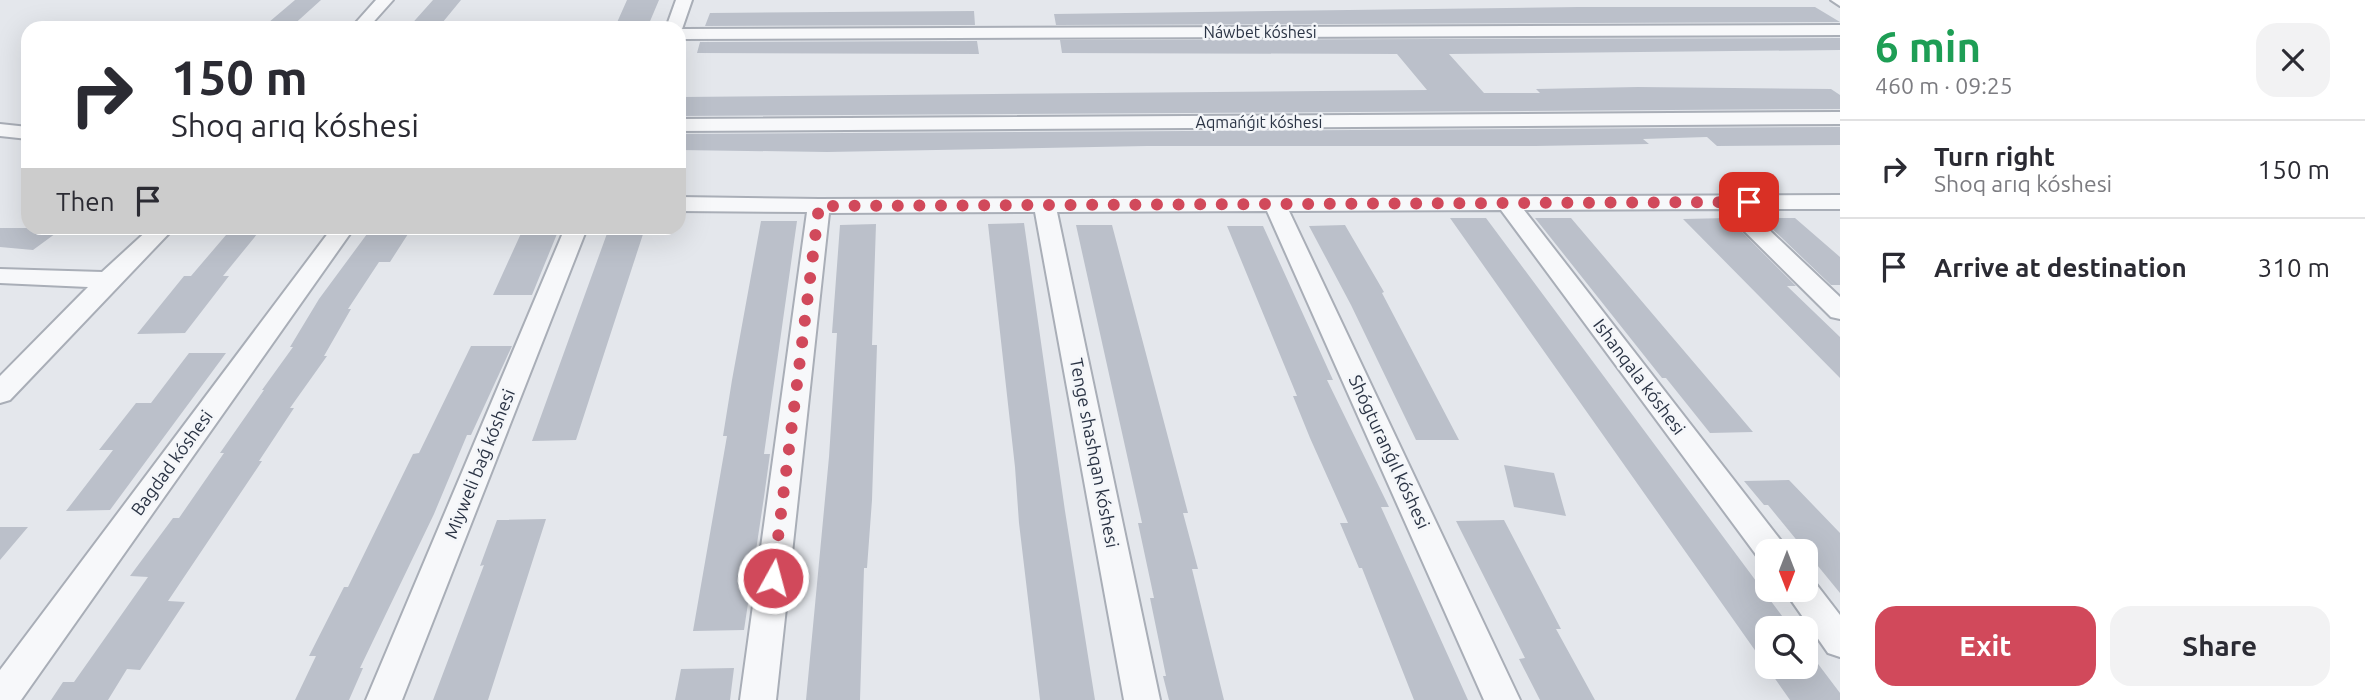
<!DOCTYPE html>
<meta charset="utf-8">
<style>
body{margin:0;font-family:Ubuntu,sans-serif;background:#f2f2f3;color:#2b2b33;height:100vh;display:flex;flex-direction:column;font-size:26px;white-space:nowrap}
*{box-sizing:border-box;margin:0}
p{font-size:23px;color:#7c7c81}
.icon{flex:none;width:38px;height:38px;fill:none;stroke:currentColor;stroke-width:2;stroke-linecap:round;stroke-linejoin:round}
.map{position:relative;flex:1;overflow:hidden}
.details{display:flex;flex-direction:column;background:#fff;width:525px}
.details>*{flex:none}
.top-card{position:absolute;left:21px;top:21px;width:665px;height:214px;border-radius:21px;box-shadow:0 7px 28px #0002;background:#fff;color:#2b2b33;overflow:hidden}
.needle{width:46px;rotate:180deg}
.tools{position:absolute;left:1755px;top:539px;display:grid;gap:14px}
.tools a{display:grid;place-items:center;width:63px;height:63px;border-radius:14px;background:#fff;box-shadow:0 7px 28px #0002;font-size:35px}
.pin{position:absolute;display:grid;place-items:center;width:60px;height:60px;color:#fff;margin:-30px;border-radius:14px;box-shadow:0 4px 10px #0006}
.me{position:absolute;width:77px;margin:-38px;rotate:7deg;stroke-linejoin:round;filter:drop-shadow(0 0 5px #0008)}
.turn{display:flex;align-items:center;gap:24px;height:147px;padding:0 35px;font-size:32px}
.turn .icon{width:91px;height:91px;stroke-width:2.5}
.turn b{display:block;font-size:49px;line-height:60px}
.then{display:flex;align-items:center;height:66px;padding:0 35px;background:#0003;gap:14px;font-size:26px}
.round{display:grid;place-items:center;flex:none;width:74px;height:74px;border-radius:21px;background:#f2f2f3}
.overview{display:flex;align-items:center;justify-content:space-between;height:119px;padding:0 35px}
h1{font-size:42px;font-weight:600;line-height:52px;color:#1e9e55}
.button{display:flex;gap:14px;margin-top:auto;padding:14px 35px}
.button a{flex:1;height:80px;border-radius:21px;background:#d1495b;color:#fff;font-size:28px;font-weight:600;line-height:80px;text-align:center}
.button a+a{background:#f2f2f3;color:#2b2b33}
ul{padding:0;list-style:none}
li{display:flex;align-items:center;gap:21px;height:98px;padding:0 35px;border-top:2px solid #e1e1e2}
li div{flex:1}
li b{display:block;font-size:26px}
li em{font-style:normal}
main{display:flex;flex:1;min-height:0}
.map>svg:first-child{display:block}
.building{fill:#bbc0ca}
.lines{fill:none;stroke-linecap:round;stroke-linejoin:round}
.street-casing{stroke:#a9aeb7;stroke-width:4}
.street{fill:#f7f8fa;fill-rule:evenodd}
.route{stroke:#d1495b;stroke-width:12;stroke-dasharray:0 21.6}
.labels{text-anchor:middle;stroke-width:5;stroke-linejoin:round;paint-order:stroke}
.far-street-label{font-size:16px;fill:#2b3445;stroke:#f4f6f9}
.street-label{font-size:18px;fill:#2b3445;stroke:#f4f6f9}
</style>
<main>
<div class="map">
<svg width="1840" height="700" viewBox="0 0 1840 700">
<rect width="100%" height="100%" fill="#e4e7ec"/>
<path class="building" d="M295,0H321L290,28H262Z
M433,0H461L438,28H408Z
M627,0H659L648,26L615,27Z
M1579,7H1815L1840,22L1056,25L1054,14Z
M974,11L975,25L705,26L710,13Z
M1840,38V50L1449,54L1484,93H1540L1536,89L1638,87L1831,89L1840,95V109L679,116L682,97L1427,90L1397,54L1062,53L1060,40Z
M977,41L979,54L697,53L700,42Z
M1840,127V145L1717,146L1707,137L1643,139L1649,144L1535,146H1147L827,152L679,150V134Z
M1450,218H1486L1791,628H1768V667H1806V648L1840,693V700H1790Z
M1535,218H1571L1753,432L1710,433L1666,378H1662Z
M1728,218L1796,286H1787L1840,337V378L1683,219Z
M1761,218H1795L1840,257V285H1831Z
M761,221H797L764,454H770L764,497L744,630L693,631L727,436H723L732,380Z
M1024,223L1065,511L1095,700H1040L1019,523L1015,467L988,224Z
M876,224L872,345H877L872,500L867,568H864L860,700H806L829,457L837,333H832L840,225Z
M1076,225H1112L1188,513H1183L1198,569H1192L1224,700H1169L1163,676H1166L1150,598H1154L1138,523H1142Z
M1345,225L1384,292L1382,293L1459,440H1416L1351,305L1309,226Z
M1227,226H1263L1333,380H1327L1389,507H1381L1468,700H1414L1362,568H1359L1340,523H1348L1310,438L1293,396H1297Z
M0,228H63L33,250L0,247Z
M232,228H262L223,276H229L185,333L137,334L184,276H191Z
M609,228H645L576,440L532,441Z
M523,229H559L532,295H493Z
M367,234H408L390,262H379L348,309H351L324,356H327L290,408H294L259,461H262L168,601L185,602L140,670L127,669L108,700H51L63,682H74L148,577L130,576L173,518H179L224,453H220L264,390H262L293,347H290L319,299Z
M471,346H512L471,435H467L434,514L360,668H363L349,700H295L316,656H309L344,587H348L413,454L419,453Z
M189,353H226L110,510L66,511L113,450H99L136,403H151Z
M1504,465L1554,473L1566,516L1514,507Z
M1789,480L1840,533V593L1768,505H1764L1744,481Z
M546,519L488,700H433L484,565L480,566L497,520Z
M1504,520L1561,629H1556L1595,700H1540L1519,659L1525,658L1456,521Z
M0,527H28L0,560Z
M734,668L730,700H675L681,669Z"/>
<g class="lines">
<defs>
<path id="street" d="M376,0H393L368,28H351Z
M676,0H692L682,29L1840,25V35L679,39V28H666Z
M1831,0H1840V6Z
M1840,112V124L679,131V119Z
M0,124L28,127V139L0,136Z
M1840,195V209H1747L1840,297V319L1831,317L1722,209L1524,210L1782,542L1787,551H1768V563L1760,560L1501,210L1289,211L1520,700H1484L1267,211L1057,212L1160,700H1124L1035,212L829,213L776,700H740L807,212L679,211V197L819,199Z
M150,228H174L10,400L0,403V376L88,287L0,283V269L102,272Z
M332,228H354L21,700H0V670Z
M565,228H587L402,700H366Z
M1806,578L1813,580L1840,615V657L1828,653L1784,590H1806Z"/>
</defs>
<use href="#street" class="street-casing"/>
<use href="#street" class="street"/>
</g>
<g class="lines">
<path class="route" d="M773,578L819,206L1749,202"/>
</g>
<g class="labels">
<g class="far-street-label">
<text x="1260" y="38">Náwbet kóshesi</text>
<text x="1259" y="128">Aqmańǵıt kóshesi</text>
</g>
<g class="street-label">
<text transform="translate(1639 377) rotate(53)" y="6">Ishanqala kóshesi</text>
<text transform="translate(1389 452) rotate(65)" y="6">Shógturanǵıl kóshesi</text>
<text transform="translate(1094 453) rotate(79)" y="6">Tenge shashqan kóshesi</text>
<text transform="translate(172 463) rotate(-54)" y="6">Bagdad kóshesi</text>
<text transform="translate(480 464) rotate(-68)" y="6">Miyweli baǵ kóshesi</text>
</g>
</g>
</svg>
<div class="tools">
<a><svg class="needle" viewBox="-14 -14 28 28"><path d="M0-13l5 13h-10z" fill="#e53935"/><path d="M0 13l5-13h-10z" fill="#7c7c81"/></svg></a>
<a><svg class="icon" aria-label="search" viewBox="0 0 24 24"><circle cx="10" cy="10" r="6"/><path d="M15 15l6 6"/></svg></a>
</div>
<div class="pin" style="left:1749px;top:202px;background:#d93025"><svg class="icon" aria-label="arrive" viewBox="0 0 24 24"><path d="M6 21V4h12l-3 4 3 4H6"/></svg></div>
<svg class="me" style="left:773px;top:578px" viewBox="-20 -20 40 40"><circle r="17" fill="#d1495b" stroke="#fff" stroke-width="3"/><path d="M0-11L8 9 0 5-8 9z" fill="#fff"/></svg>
<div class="top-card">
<div class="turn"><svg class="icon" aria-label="right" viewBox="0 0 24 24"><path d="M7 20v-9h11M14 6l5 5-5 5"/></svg><div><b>150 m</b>Shoq arıq kóshesi</div></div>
<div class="then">Then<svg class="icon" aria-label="arrive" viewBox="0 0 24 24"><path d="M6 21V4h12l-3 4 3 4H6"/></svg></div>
</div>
</div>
<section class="details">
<div class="overview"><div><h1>6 min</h1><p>460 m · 09:25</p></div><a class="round"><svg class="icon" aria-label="close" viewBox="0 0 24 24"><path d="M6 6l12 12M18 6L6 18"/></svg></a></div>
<ul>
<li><svg class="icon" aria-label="right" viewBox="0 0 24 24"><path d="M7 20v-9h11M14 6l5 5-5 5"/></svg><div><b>Turn right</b><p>Shoq arıq kóshesi</p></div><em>150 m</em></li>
<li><svg class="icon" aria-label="arrive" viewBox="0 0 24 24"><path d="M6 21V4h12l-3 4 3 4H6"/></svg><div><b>Arrive at destination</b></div><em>310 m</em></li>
</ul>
<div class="button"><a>Exit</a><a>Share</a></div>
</section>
</main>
